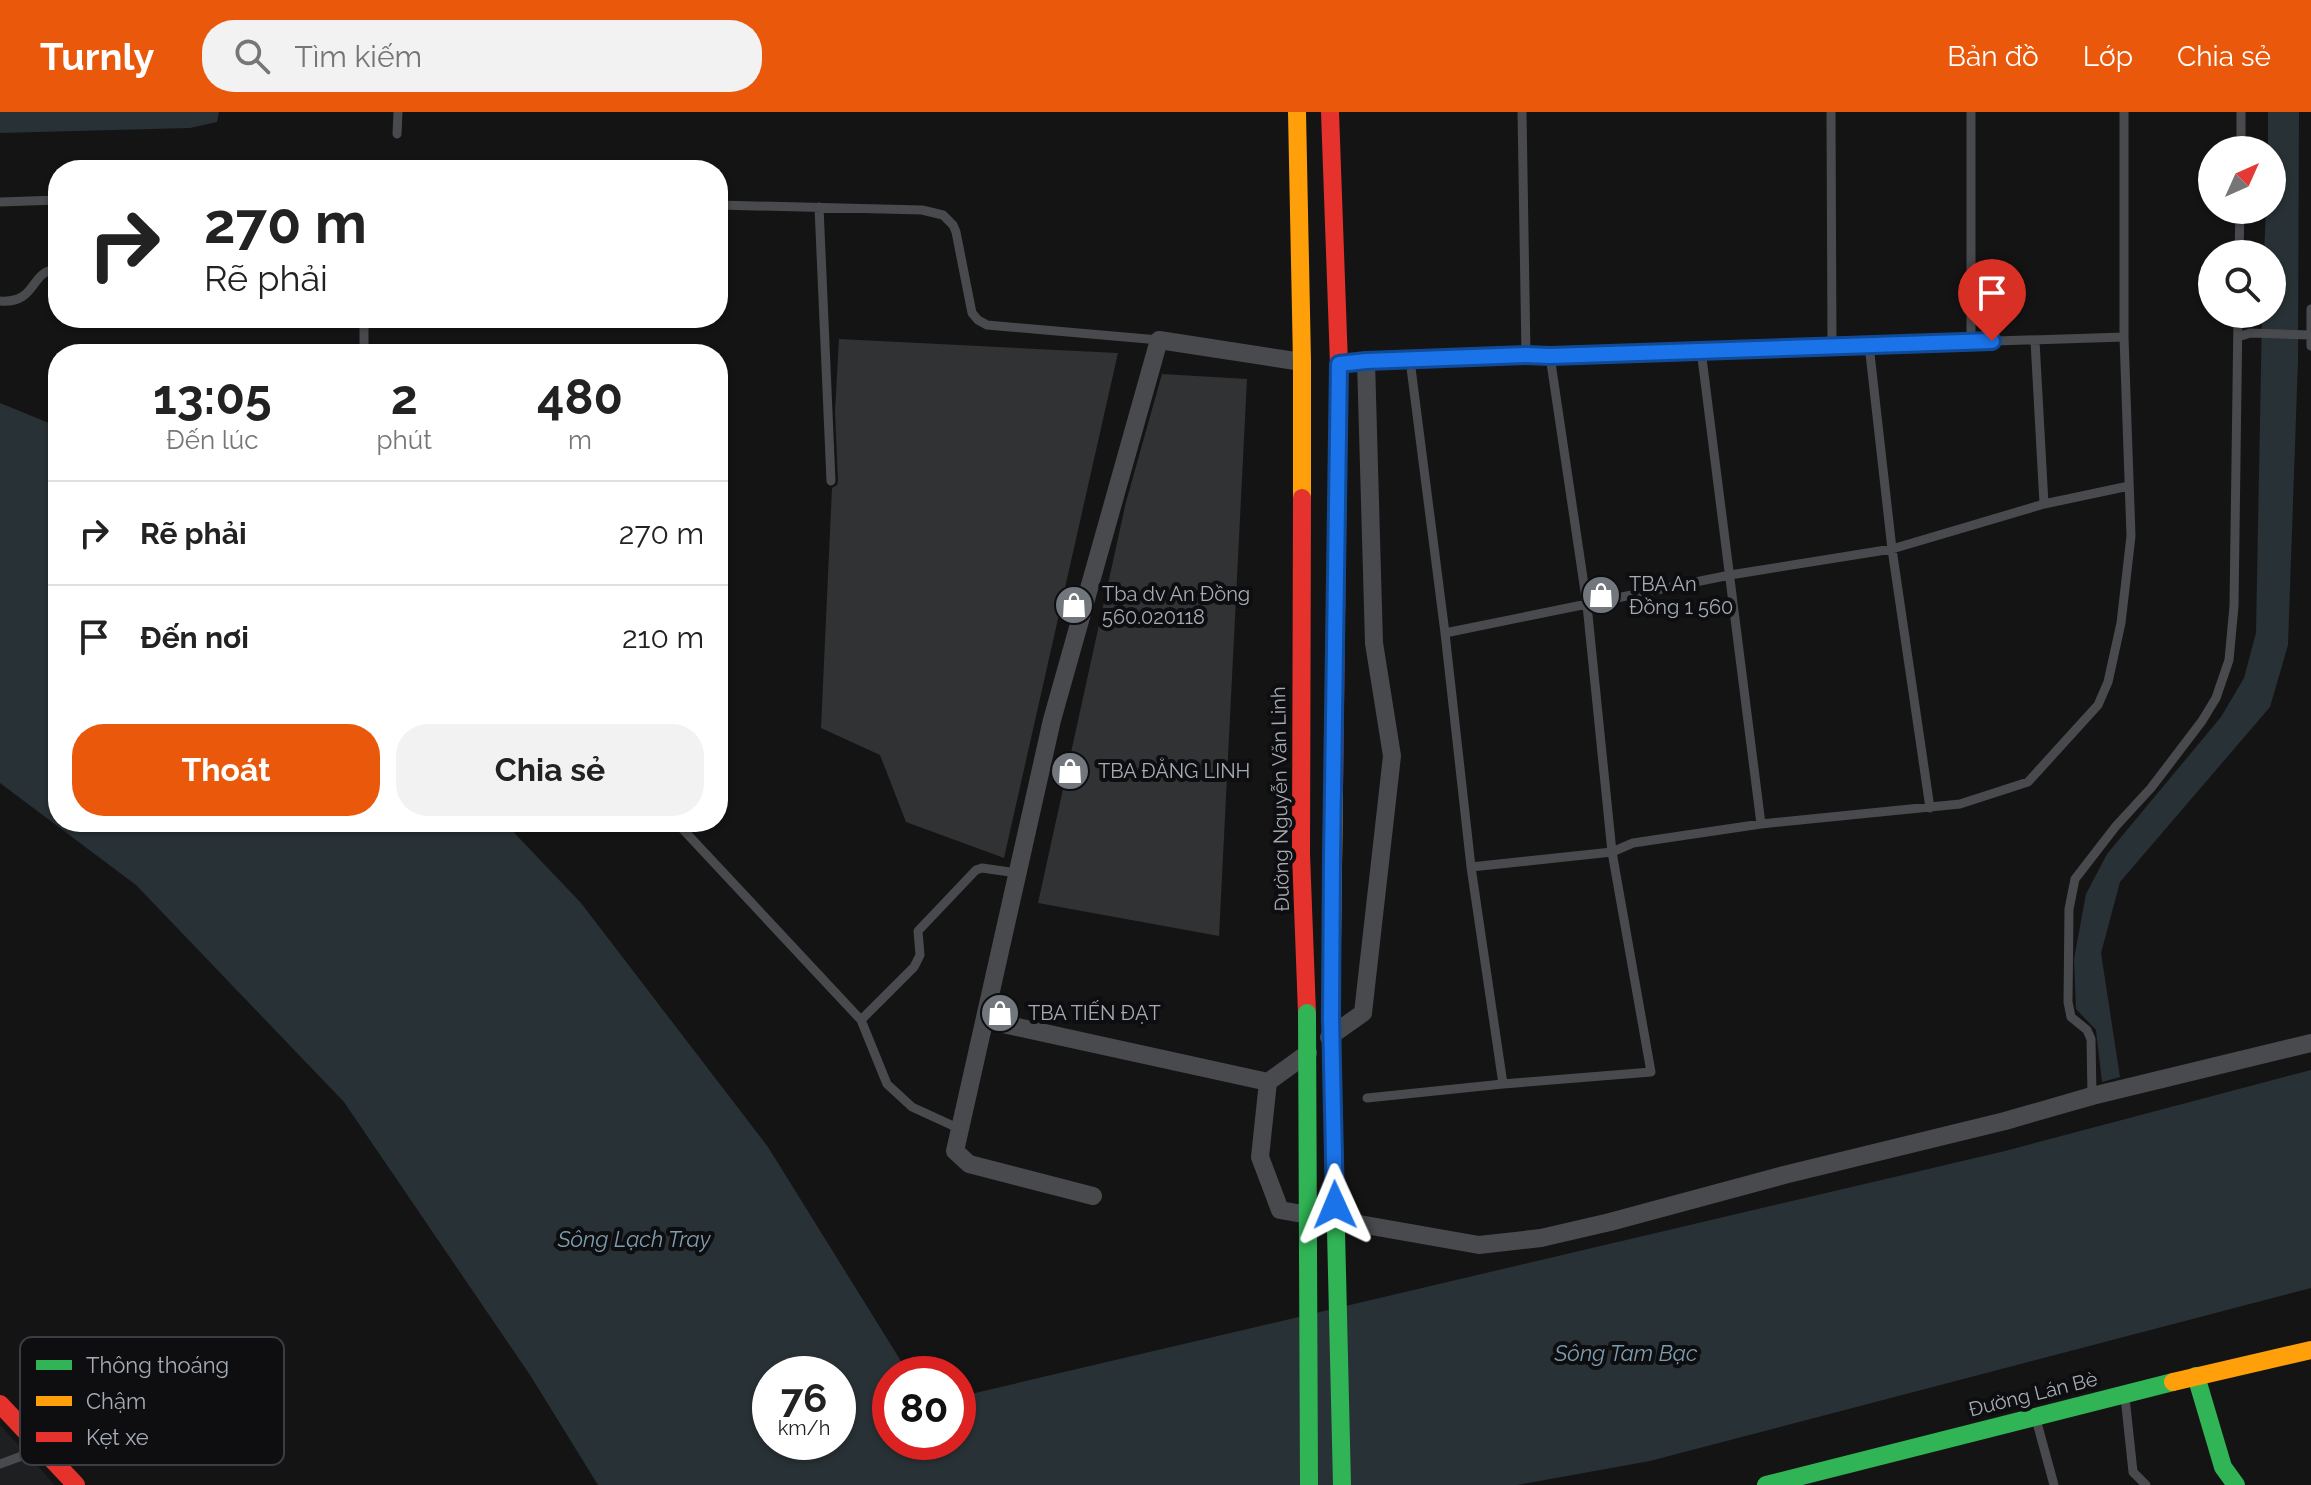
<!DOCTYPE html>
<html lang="vi">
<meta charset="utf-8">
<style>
body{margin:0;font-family:Raleway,sans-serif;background:#f2f2f2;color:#222;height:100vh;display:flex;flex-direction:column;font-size:30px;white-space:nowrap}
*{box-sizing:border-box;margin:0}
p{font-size:26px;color:#767676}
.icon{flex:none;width:44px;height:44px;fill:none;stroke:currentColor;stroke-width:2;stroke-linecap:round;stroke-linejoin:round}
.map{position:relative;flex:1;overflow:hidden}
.drawer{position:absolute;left:48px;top:232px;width:680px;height:488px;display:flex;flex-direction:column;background:#fff;border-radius:32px;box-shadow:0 2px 6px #0004}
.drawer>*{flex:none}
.top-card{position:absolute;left:48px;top:48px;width:680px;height:168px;border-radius:32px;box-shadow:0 2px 6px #0004;background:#fff;color:#222;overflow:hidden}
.needle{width:52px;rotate:45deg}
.fabs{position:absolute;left:2198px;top:24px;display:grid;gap:16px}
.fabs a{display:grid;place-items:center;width:88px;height:88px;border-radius:50%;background:#fff;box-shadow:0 2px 6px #0004;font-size:40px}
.speed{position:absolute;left:752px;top:1244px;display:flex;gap:16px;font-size:40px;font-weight:700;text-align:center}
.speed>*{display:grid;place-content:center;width:104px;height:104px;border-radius:50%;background:#fff;box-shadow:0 2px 6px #0004;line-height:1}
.speed small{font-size:20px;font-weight:400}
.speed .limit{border:12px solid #d22;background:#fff;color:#111}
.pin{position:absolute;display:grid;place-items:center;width:68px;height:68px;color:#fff;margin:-82px -34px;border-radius:50% 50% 50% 0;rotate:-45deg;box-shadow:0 0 8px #0007}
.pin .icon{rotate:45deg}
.me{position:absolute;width:88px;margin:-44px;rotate:359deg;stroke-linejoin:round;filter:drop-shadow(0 0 6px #0008)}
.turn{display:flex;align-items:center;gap:28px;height:168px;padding:0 24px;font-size:36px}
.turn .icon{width:104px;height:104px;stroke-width:2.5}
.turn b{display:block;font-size:56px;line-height:68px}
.eta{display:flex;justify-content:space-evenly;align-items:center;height:136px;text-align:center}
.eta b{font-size:48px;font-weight:700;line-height:56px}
.primary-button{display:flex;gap:16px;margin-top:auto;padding:16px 24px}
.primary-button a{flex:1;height:92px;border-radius:32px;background:#ea580c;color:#fff;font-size:32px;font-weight:700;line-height:92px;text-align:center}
.primary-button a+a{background:#f2f2f2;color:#222}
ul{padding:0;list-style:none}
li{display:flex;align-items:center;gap:24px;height:104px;padding:0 24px;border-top:2px solid #e0e0e0}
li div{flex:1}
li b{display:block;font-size:30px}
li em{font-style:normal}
header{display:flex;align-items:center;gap:48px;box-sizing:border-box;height:112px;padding:0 40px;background:#ea580c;color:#fff}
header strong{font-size:38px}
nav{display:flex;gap:44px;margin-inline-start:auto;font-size:28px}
.search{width:560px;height:72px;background:#f2f2f2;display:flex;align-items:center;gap:20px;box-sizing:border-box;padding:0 28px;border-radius:32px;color:#767676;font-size:30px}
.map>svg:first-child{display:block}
.built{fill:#1e1f21}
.water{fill:#283135;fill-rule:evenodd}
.building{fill:#313234}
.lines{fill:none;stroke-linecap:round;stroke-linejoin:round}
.lane{stroke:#484a4d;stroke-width:9}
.street{stroke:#484a4d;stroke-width:18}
.fast{stroke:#30b455;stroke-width:18}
.slow{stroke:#ff9f0a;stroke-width:18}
.jam{stroke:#e5322d;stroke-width:18}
.fast-bridge{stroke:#30b455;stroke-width:18}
.route-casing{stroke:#114b97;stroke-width:20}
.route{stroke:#1a73e8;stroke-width:14}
.labels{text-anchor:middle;stroke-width:8;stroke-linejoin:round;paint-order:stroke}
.poi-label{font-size:20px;fill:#a5acb5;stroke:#0e0e10;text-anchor:start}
.street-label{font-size:20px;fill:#a5acb5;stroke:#0e0e10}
.water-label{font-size:22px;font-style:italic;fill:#7c9eb0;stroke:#0e0e10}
.key{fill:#0e0e10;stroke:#3b3d42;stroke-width:2}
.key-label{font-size:22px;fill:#a5acb5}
</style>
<header>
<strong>Turnly</strong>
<div class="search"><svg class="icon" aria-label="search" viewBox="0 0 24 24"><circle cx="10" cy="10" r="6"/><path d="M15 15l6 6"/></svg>Tìm kiếm</div>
<nav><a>Bản đồ</a><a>Lớp</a><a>Chia sẻ</a></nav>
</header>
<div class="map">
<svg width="2311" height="1373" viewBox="0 0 2311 1373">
<rect width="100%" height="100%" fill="#141414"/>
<path class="built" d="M0,1313L45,1362L54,1373H0Z"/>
<path class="water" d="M0,0H219L217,10L190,16L0,21Z
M2268,0H2299L2298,248L2288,533L2270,595L2120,770L2101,841L2120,965L2102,970L2096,918L2076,897L2074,847L2086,782L2107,742L2221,605L2244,566L2256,521L2262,202H2272V142H2264L2266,98H2272V38H2268Z
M0,291L49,311L58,316V710H504L581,791L768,1035L909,1262H890V1330H958V1285L2005,1039L2311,958V1176L1650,1349L1517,1373H598L530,1263L344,990L136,773L0,671ZM770,1262H838V1330H770Z"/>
<path class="building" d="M839,227L1118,241L1004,746L906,710L880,643L821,616L832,376L837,373L838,369L835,299Z
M1162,262L1247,267L1219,824L1038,791L1126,390Z"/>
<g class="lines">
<path class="lane" d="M1522,0L1526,243
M1831,0L1832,234
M397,22L398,0
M2241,38V0
M0,90L58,88
M718,93L922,98L943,103L953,113L956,120L972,201L978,208L987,213L1159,228
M819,95L831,369
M2239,142L2240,98
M0,189C38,192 29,158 58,157
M2311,197V234
M364,206V242
M2238,225L2250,221L2310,223
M2035,229L2044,392
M1971,230V0
M1869,233L1892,437L1930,696
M1701,238L1761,712
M1410,248L1445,521L1471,755L1503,972
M1344,252L1366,249L2124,225
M1445,521L1730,463L1892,437L2044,392L2129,374
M676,710L861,908L887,972L912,995L960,1017
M1471,755L1612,740L1633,731L1761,712L1960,692L2028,670L2098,593L2108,570L2121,511L2131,424L2124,225V0
M861,908L914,855L920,843L918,819L976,758L982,756L1017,761
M2092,984L2091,927L2087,918L2071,905L2068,890L2069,797L2075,767L2116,714L2151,676L2202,609L2216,586L2229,548L2234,494L2238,202
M1367,986L1503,972L1651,960L1612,740L1587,493L1550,244
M2125,1285L2133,1360L2146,1373
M2036,1307L2054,1373
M0,1352L38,1338"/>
<path class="street" d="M985,908L1268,970
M1329,925L1363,901L1392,644L1374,531L1366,249
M1308,941L1268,970L1260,1045L1280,1098L1479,1133L1541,1126L1610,1110L1784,1063L2005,1009L2092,984L2311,931
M1093,1084L969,1052L955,1039L1052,608L1159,228L1302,250"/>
<path class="fast" d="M2196,1264L2223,1355L2236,1373
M1766,1373L2173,1270"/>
<path class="slow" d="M1297,0L1302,250V386
M1331,906L1334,679
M2173,1270L2311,1238"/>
<path class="jam" d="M1330,0L1339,252L1334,679
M1302,386L1301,742L1307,901
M0,1292L76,1373"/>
<path class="fast-bridge" d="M1307,901L1309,1373
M1331,906L1342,1373"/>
</g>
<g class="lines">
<defs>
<path id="route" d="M1335,1093L1331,906L1332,746L1339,252L1366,249L1526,243L1550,244L1992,229"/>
</defs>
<use href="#route" class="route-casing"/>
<use href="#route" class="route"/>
</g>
<defs>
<symbol id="shop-disc" viewBox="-11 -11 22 22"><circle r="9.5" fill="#72777d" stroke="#0e0e10"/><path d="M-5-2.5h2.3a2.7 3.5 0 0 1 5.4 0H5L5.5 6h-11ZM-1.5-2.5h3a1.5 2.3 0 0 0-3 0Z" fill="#fff"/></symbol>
</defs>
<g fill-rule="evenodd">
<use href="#shop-disc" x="1579" y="461" width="44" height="44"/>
<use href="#shop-disc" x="1052" y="471" width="44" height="44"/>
<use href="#shop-disc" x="1048" y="637" width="44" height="44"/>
<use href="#shop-disc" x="978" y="879" width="44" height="44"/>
</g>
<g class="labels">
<g class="poi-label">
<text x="1629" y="479">TBA An<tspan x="1629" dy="23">Đồng 1 560</tspan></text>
<text x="1102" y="489">Tba dv An Đồng<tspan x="1102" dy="23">560.020118</tspan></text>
<text x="1098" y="666">TBA ĐĂNG LINH</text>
<text x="1028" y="908">TBA TIẾN ĐẠT</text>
</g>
<g class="street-label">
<text transform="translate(1280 687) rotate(-91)" y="7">Đường Nguyễn Văn Linh</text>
<text transform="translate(2033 1282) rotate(-14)" y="7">Đường Lán Bè</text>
</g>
<g class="water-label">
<text x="634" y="1135">Sông Lạch Tray</text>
<text x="1626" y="1249">Sông Tam Bạc</text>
</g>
</g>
<rect x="20" y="1225" width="264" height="128" rx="12" class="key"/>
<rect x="36" y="1248" width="36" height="10" fill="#30b455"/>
<rect x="36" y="1284" width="36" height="10" fill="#ff9f0a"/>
<rect x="36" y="1320" width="36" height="10" fill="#e5322d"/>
<g class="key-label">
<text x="86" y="1261">Thông thoáng</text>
<text x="86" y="1297">Chậm</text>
<text x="86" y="1333">Kẹt xe</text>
</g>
</svg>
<div class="fabs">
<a><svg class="needle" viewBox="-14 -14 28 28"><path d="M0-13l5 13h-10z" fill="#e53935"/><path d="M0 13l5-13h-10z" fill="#767676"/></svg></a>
<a><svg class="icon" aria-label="search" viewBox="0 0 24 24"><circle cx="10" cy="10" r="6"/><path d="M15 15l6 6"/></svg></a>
</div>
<div class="speed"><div>76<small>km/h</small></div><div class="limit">80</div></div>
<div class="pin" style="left:1992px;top:229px;background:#d93025"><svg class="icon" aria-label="arrive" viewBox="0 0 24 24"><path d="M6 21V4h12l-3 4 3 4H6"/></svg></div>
<svg class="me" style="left:1335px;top:1093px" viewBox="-20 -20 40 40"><path d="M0-17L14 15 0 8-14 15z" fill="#1a73e8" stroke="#fff" stroke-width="4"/></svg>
<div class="top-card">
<div class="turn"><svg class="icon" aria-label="right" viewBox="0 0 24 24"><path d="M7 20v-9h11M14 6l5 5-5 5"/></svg><div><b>270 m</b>Rẽ phải</div></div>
</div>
<section class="drawer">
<div class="eta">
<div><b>13:05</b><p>Đến lúc</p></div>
<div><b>2</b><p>phút</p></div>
<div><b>480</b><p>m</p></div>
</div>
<ul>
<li><svg class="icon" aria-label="right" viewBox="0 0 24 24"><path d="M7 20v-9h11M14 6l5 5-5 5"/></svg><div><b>Rẽ phải</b></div><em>270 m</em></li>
<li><svg class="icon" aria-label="arrive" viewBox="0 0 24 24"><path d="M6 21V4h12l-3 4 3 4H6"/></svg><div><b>Đến nơi</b></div><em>210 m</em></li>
</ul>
<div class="primary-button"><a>Thoát</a><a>Chia sẻ</a></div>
</section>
</div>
